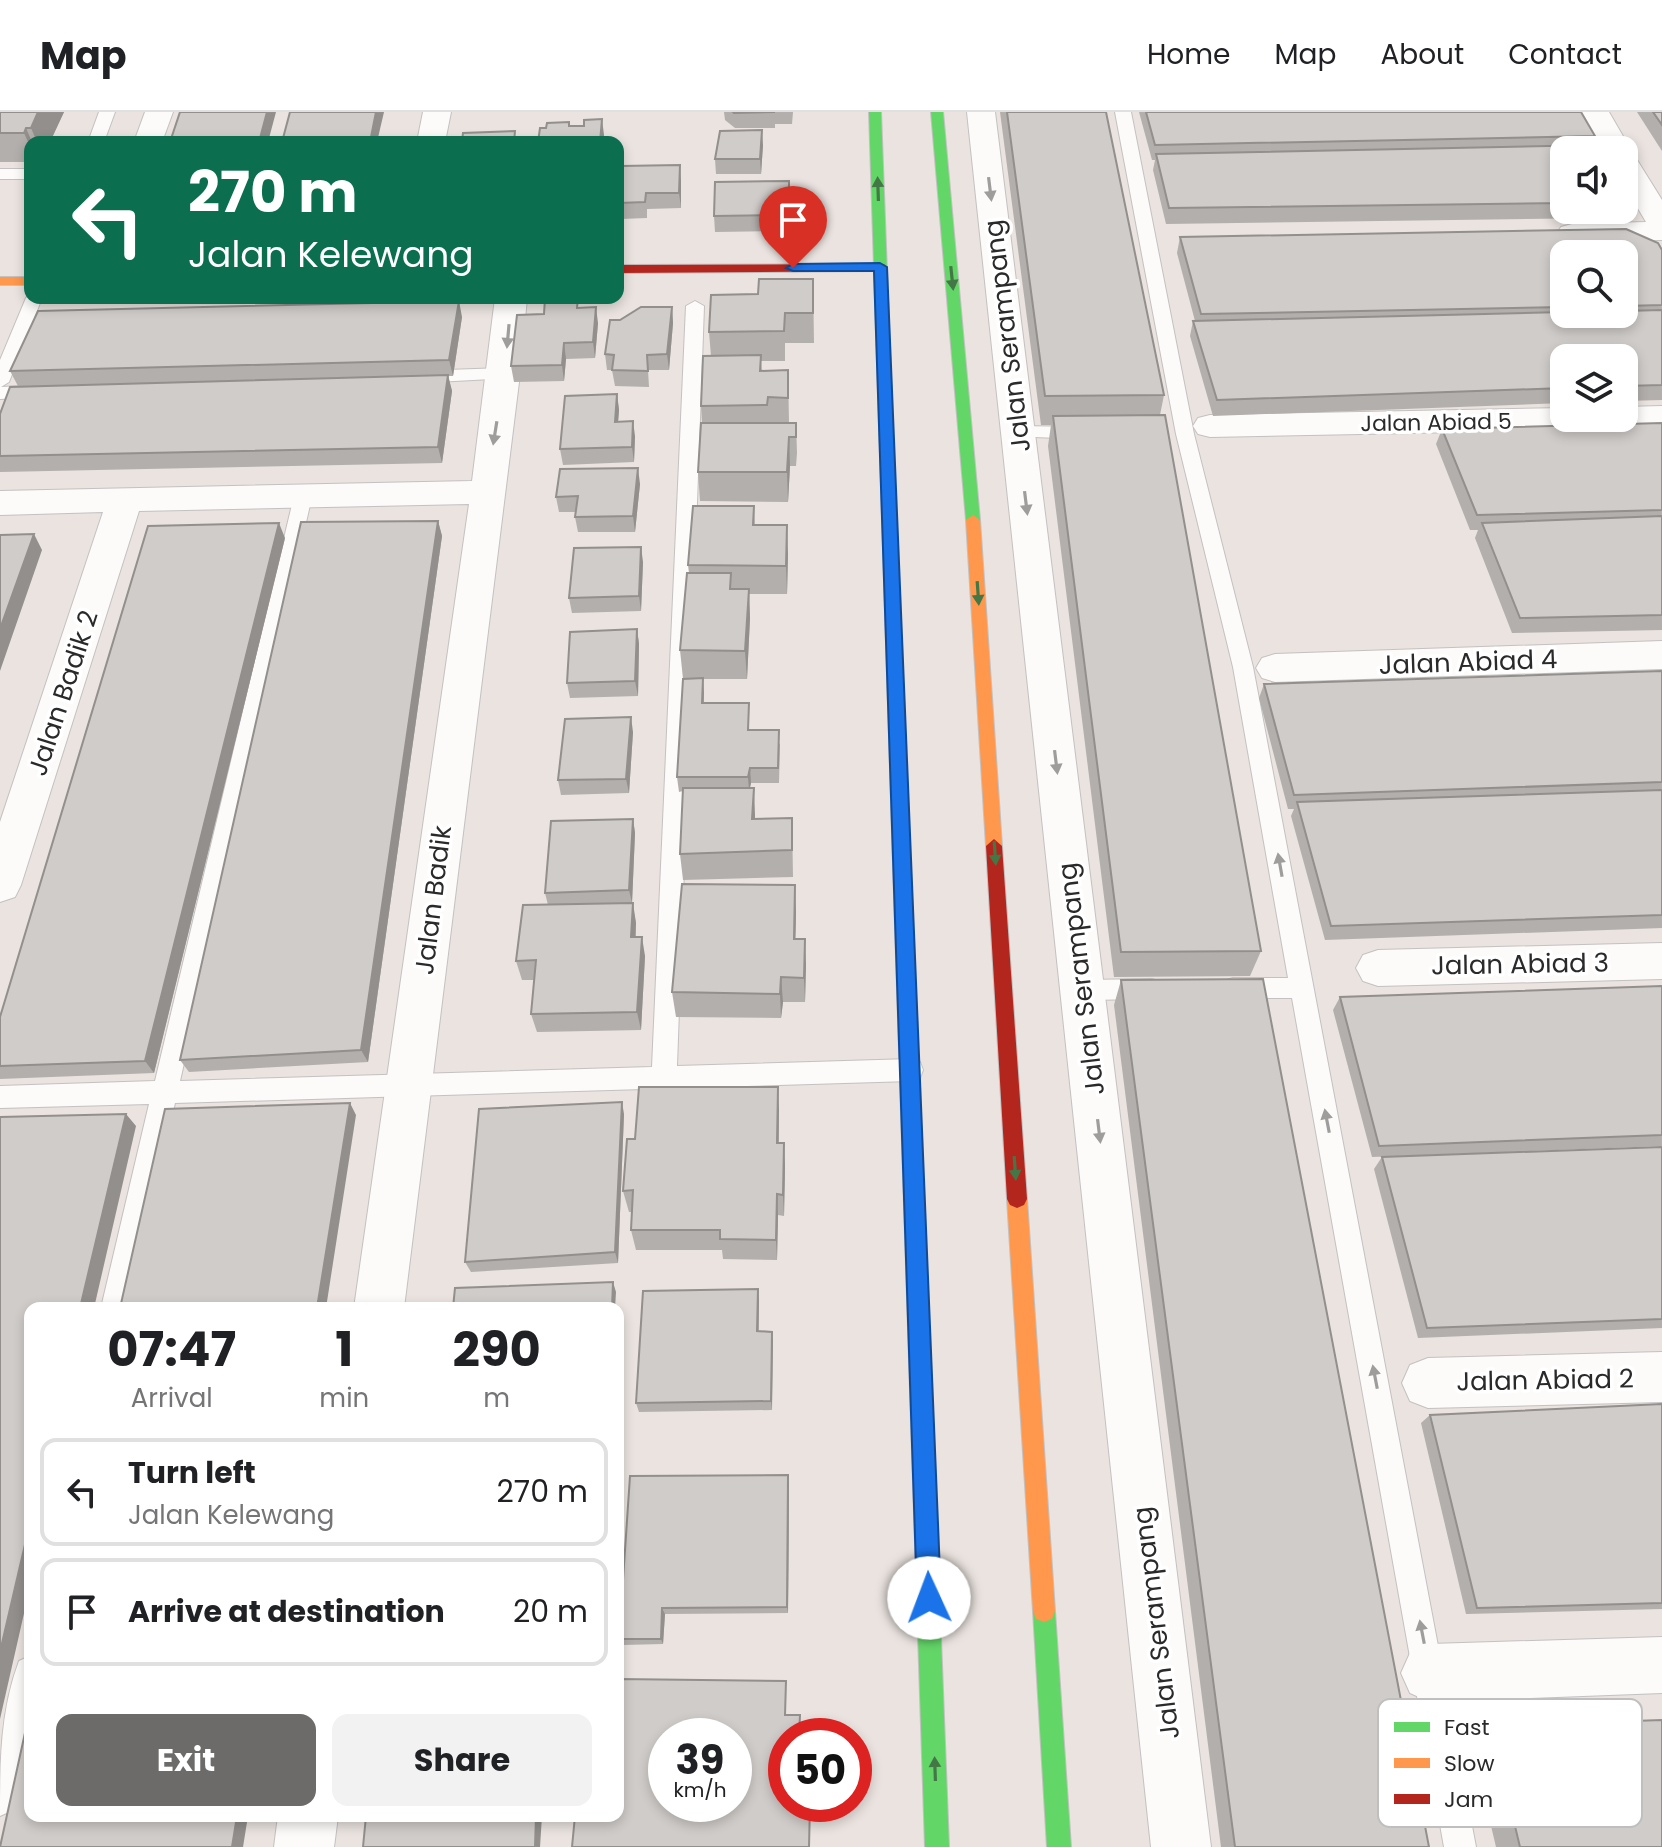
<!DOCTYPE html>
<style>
body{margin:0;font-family:Poppins,sans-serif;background:#f2f2f2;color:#202124;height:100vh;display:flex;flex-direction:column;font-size:30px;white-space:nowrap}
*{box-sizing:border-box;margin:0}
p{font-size:26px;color:#757577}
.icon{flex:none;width:44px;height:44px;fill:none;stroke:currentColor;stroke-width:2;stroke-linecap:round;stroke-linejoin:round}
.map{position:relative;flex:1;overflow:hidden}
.side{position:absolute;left:24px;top:1190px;width:600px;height:520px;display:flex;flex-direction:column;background:#fff;border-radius:16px;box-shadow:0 4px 12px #0003}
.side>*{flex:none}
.guide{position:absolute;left:24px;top:24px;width:600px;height:168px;border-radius:16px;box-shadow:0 4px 12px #0003;background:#0b6e4f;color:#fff;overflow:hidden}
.controls{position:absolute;left:1550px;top:24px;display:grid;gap:16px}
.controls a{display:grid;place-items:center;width:88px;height:88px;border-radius:16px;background:#fff;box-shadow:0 4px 12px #0003;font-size:40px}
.speed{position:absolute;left:648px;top:1606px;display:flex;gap:16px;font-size:40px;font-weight:700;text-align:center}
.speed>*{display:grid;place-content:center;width:104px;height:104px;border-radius:50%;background:#fff;box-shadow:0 4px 12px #0003;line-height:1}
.speed small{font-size:20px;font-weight:400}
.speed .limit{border:12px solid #d22;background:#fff;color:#111}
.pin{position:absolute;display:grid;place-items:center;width:68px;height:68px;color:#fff;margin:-82px -34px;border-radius:50% 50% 50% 0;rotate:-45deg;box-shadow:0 0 8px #0007}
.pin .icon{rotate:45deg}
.me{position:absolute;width:88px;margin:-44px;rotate:358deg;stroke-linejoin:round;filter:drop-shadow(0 0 6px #0008)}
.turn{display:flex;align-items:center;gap:28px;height:168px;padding:0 32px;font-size:36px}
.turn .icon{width:104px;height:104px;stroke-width:2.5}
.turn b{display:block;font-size:56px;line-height:68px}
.eta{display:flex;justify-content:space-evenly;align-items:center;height:136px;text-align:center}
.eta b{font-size:48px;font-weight:700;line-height:56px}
.primary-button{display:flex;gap:16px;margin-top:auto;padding:16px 32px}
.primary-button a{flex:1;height:92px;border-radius:16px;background:#6d6b69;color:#fff;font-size:32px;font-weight:700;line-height:92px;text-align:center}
.primary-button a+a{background:#f2f2f2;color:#202124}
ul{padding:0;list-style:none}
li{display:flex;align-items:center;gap:24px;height:108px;margin:0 16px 12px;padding:0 16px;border:4px solid #e0e0e0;border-radius:16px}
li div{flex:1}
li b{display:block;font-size:30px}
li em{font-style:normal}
header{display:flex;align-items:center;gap:48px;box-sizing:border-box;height:112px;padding:0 40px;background:#fff;border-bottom:2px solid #e0e0e0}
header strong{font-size:38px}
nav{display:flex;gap:44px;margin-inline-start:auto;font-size:28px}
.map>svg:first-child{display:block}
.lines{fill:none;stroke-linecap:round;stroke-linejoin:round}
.lane-casing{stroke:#c3c1c1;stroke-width:2}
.street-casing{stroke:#c3c1c1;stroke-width:2}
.fast-casing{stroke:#c3c1c1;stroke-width:2}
.slow-casing{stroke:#c3c1c1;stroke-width:2}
.jam-casing{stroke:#c3c1c1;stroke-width:2}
.lane{fill:#fcfbfa;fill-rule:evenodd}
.street{fill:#fcfbfa;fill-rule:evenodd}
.fast{fill:#63d668;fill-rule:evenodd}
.slow{fill:#ff974d;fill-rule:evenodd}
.jam{fill:#b3261e;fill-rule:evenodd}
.wall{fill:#b3afad;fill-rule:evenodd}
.shaded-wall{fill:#928f8d}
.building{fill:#d0ccc9;stroke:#928f8d;stroke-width:2;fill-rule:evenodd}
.oneway{fill:#447746}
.oneway2{fill:#9e9d9c}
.route{fill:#1a73e8;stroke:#114b97;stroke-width:2}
.labels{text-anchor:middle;stroke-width:7;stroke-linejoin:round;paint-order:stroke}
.far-street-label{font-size:22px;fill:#2a2a2a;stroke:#fff}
.street-label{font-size:26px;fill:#2a2a2a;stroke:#fff}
.key{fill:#fff;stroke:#bfbfbf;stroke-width:2}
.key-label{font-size:22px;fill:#2a2a2a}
</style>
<header>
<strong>Map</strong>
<nav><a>Home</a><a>Map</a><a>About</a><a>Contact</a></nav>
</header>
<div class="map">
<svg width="1662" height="1735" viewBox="0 0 1662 1735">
<rect width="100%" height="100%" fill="#eae3df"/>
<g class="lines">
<defs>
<path id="lane" d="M99,0H115L104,30H88Z
M1115,0H1131L1194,322L1253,555L1476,1735H1444L1292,886H1233L1224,883L1221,876L1224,869L1233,866H1288L1233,555L1176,322Z
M0,57H30V67H0Z
M30,182V186H42L9,270L1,275L42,273L51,279L42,285L0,287V248L26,186Z
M695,189L704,194L677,954L911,947L920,950L923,958L920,966L911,969L175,991L129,1196H101L149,992L0,996V974L155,969L295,380L302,378L312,384L180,969L652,955L686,194Z
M504,256L513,262L510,266L418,271L409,265L418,259Z
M1018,314L1082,315L1091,321L1082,327L1012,324L1009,320Z
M1152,867L1161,870L1164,877L1161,884L1152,887L1083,888L1074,885L1071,878L1074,871L1083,868Z
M30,1544C30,1597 32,1650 11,1699L0,1704C0,1651 0,1599 19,1549Z"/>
<path id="street" d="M145,0H173L162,30H134Z
M423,0H451L445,30H417Z
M967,0H995L1211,1735H1151Z
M1581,0H1609L1631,38L1629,42L1634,43L1662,88V128L1572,130L1561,127L1557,121L1561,115L1572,112L1646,110L1624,73V38H1603Z
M495,186H527L520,262L404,1196H354L469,392L139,399L21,773L15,785L0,790V710L103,400L0,403V379L472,369Z
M1662,294V316L1210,325L1198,322L1193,314L1198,306L1210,303L1564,296V306H1624V295Z
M1662,529V557L1275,570L1262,566L1256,556L1262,546L1275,542Z
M1662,831V867L1378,874L1363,869L1356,856L1363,843L1378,838Z
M1662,1240V1290L1428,1296L1410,1289L1402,1271L1410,1253L1428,1246Z
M1662,1525V1581L1430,1590L1410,1581L1401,1561L1410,1541L1430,1532Z
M278,1704H338L334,1735H274Z"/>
<path id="fast" d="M869,0H881L896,403L889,408L882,403Z
M931,0H943L980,408L973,413L966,408Z
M924,1359L932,1362L935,1370L949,1735H925L913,1370L916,1362Z
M1044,1488L1052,1491L1055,1499L1071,1735H1047L1033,1499L1036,1491Z"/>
<path id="slow" d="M0,165H30V173H0Z
M889,398L896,403L913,814L910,819H898L895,814L882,403Z
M973,403L980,408L1002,734L994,741L986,734L966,408Z
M1017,1078L1024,1081L1027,1087L1055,1499L1052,1507L1044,1510L1036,1507L1033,1499L1007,1087L1010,1081Z"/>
<path id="jam" d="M884,152L886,155L880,159L618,161V153Z
M994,727L1002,734L1027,1087L1024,1093L1017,1096L1010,1093L1007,1087L986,734Z
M904,807L910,809L913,814L935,1370L932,1378L924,1381L916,1378L913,1370L895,814L898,809Z"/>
</defs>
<use href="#lane" class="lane-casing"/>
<use href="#street" class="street-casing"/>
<use href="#fast" class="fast-casing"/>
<use href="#slow" class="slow-casing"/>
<use href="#jam" class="jam-casing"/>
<use href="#lane" class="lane"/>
<use href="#street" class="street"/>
<use href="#fast" class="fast"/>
<use href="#slow" class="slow"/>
<use href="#jam" class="jam"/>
</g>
<path class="wall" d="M0,0H64L50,30H30V50H0Z
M724,0H793L792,12H775V16H735L725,8Z
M1000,0H1106L1164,283L1160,303L1261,839L1250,864L1114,865L1048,334L1051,313H1041Z
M1139,0H1581L1595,24L1591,33L1564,38V98H1614L1606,106L1166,112L1153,58L1155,48H1152Z
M1637,0H1662V39Z
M763,33L761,62H716L715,47Z
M680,53L681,96L647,97V106L621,107L619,91Z
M789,69L790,119L715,120L714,104Z
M1180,125L1662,138V288L1624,289V246H1564V291L1213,304L1190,224L1193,209H1195L1177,141ZM1564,142H1624V202H1564Z
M813,167L814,231H785V249H761L762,259L788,258L789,311H796L797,341L796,354H790L788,390L700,389L698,360L702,311L701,294L711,244L709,220L758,182Z
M672,195L673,211L669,258H648L649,275L615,274L612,258H607L605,242L620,208Z
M580,196L598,211L595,246L566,247L564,269L514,270L511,254L544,202Z
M462,205L453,264H448L452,279L442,351L0,360V302L18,274L10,259Z
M617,282L619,298L618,309L635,324L634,350L563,353L560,337Z
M1662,311V518L1512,521L1475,426L1478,418H1470L1436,332L1442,317Z
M640,372L635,420H578L575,405L576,400H559L556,385Z
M754,394L755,413L788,442L787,482H749L750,506L747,567H703L704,591H749V618L780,632L779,671H751L750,676L755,707L792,706L793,765L683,768L680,742L683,679L679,680L677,665L683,567L680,538L689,461L688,453Z
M438,409L442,424L368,950L189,960L180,948Z
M285,426L154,961L0,967V905Z
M643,450L641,499L572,501L569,486Z
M637,517L639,532L638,584L570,586L567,571Z
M1662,559V816L1325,828L1291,704L1294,697H1288L1259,586L1264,572Z
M633,620L629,681L561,683L558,668Z
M633,707L635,721L632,791L636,811V825L645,844L641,918L537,920L531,902L534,868H522L516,849L548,793L545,781Z
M796,799L795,827L806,852L805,890H783L781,906L676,905L672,880Z
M1121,868L1429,1735H1221L1114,893Z
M1662,874V1034L1372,1045L1333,898L1340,885Z
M779,998V1031L785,1053L784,1104L778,1103L777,1148L723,1147L722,1138H636L631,1118L632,1100H629L623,1079L635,1027Z
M624,1002L618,1151L471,1160L465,1150Z
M1662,1035V1216L1418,1226L1374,1057L1382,1045Z
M759,1187V1219L772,1220V1298L639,1300L636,1291Z
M1662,1292V1497L1466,1502L1421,1311L1430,1303Z
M789,1371L788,1501L665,1502L663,1532L623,1533L619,1527Z
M1491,1614L1662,1735H1496L1469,1621Z"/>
<path class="shaded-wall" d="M38,0H64L50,30H37L31,16Z
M267,0H276L268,30H259Z
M376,0H384L377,30H370Z
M602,7L604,23V30H600Z
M26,16L32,30H30V34L24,21Z
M762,18L763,33L761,62L760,47Z
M680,53L681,69V96L679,81Z
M1609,98H1614L1606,106Z
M459,189L462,205L453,264L449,248Z
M596,195L598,211L595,246L593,230Z
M672,195L673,211L669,258L667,242Z
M564,231L566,247L564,269L562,253Z
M448,263L452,279L442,351L438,335Z
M617,282L619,298L617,325L615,310Z
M633,309L635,324L634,350L632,335Z
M789,325L790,354L788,390L787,360Z
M638,356L640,372L635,420L633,404Z
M438,409L442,424L368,950L361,938Z
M279,411L285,426L154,961L145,949Z
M787,413L788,442L787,482L786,454Z
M34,422L42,438L0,559V517Z
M641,435L643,450L641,499L639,484Z
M749,477L750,506L747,567L745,539Z
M637,517L639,532L638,584L635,569Z
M703,566L704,581L703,606L702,591Z
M631,605L633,620L629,681L626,667Z
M750,656L751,671L749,679L748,665Z
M754,676L755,703L754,734L752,707Z
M633,707L635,721L632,791L629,778Z
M795,773L796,799L795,852L794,827Z
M633,791L636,811L634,844L631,825Z
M642,825L645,844L641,918L637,900Z
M805,827L806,852L805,890L804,866Z
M781,865L783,890L781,906L780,882Z
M778,975L779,998L778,1053L777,1031Z
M622,990L624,1002L618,1151L615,1140Z
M350,991L356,1003L326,1196H317Z
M126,1002L136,1014L94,1196H80Z
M784,1031L785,1053L784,1104L783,1083Z
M777,1082L778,1103L777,1148L776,1128Z
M613,1170L616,1180L615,1196H612Z
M758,1177L759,1187L758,1229L757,1219Z
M772,1220L773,1229L772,1298L771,1289Z
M788,1363L789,1371L788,1501L787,1495Z
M30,1411V1475L0,1607V1540Z
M662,1496L665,1502L663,1532L661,1527Z
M237,1704H248L243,1735H232Z
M536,1704H542L540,1735H535Z"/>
<path class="building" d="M0,0H38L31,16H26L24,21H0Z
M180,0H267L259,30H170Z
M290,0H376L370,30H282Z
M733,0H775L734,1Z
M1007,0H1106L1164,283L1045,284Z
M1146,0H1581L1595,24L1155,33Z
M1653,0H1662V13Z
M602,7L600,30H538L540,16H546L547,11L569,10V14H584V8Z
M762,18L760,47H715L720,19Z
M515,19L514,30H462L463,21Z
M1598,33L1602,38H1564V91L1169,96L1156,42Z
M680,53L679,81H646L645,90L619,91L621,54Z
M789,69V103L714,104L715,70Z
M1626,117L1658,131L1662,138V193L1624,194V142H1564V195L1201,202L1180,125Z
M759,167H813V201H785L784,219L709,220L711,183L758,182Z
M545,186H578L577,196L596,195L593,230L564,231L562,253L511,254L517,203L544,202Z
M459,189L449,248L10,259L38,199Z
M641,195H672L667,242L647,243L648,259L612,258L614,243L605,242L610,208H620Z
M1662,198V273L1624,274V246H1564V276L1217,288L1193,209L1564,200V202H1624V199Z
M761,243L760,259L788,258V286L768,285L767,293L701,294L703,244Z
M448,263L438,335L0,344V302L10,275Z
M617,282L615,310L633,309L632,335L560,337L565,284Z
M1165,303L1261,839L1121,840L1053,304Z
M701,311H796V325H789L787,360H698Z
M1662,311V398L1477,403L1442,317Z
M638,356L633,404L575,405L578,384L556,385L560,357Z
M693,394H754L753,413H787L786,454L688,453Z
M1662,404V503L1520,506L1482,411Z
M438,409L361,938L180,948L301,410Z
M279,411L145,949L0,954V905L148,414Z
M34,422L0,517V423Z
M641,435L639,484L569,486L574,436Z
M687,461H731L730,477H749L745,539L680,538Z
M637,517L635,569L567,571L570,520Z
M1662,559V670L1294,683L1264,572Z
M703,566L702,591H749L748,618H779L778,656H750L748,665H677L683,567Z
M631,605L626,667L558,668L565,607Z
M683,676H754L752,707L792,706V738L680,742Z
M1662,678V803L1331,814L1297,690Z
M633,707L629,778L545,781L551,709Z
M682,772L795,773L794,827H805L804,866L781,865L780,882L672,880Z
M633,791L631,825H642L637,900L531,902L536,848L516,849L523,793Z
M1263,867L1429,1735H1235L1121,868Z
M1662,874V1023L1379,1034L1340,885Z
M639,975H778L777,1031H784L783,1083L777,1082L776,1128L720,1127V1118H631L633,1078L623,1079L627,1027H635Z
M622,990L615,1140L465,1150L479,997Z
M350,991L317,1196H120L165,997Z
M126,1002L80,1196H30V1411L0,1540V1005Z
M1662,1035V1207L1427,1216L1382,1045Z
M613,1170L612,1196H453L455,1176Z
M758,1177L757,1219L772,1220L771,1289L636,1291L643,1179Z
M1662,1292V1491L1477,1496L1430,1303Z
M788,1363L787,1495L662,1496L661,1527H619L630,1364Z
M618,1567L786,1569L785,1603H800L799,1624H786V1692H810L809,1735H572L575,1704H618ZM666,1624H734V1692H666Z
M30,1598V1704H237L232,1735H0Z
M1662,1608V1735H1520L1491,1614Z
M366,1704H536L535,1735H363Z"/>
<defs><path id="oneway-solid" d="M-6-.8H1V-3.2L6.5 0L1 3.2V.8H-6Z" transform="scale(2)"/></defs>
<g class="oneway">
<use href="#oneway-solid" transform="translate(878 77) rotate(-92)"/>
<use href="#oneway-solid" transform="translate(952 166) rotate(84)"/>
<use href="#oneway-solid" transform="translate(978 481) rotate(86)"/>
<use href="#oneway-solid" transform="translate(995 741) rotate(86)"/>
<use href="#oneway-solid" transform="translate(1015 1056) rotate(86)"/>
<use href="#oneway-solid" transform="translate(935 1657) rotate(-92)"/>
</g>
<g class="oneway2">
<use href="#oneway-solid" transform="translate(990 77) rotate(83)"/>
<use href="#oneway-solid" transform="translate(508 224) rotate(95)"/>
<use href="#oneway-solid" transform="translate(495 321) rotate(99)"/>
<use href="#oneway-solid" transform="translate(1026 391) rotate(83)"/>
<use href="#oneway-solid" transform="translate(1056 650) rotate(83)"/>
<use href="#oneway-solid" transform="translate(1280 753) rotate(-100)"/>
<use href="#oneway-solid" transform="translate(1327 1009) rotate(-101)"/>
<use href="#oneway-solid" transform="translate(1099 1019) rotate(83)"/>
<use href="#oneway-solid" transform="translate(1375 1265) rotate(-101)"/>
<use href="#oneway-solid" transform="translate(1422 1520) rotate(-101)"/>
</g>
<path class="route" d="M880,151L887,155L941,1486L937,1495L929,1498L921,1495L917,1486L874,159H793L786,156L793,152Z"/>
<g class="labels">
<g class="far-street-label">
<text transform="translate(1436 310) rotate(-1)" y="8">Jalan Abiad 5</text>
</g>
<g class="street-label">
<text transform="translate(1007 224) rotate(-97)" y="9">Jalan Serampang</text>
<text transform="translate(1468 550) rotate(-2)" y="9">Jalan Abiad 4</text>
<text transform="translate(63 581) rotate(-72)" y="9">Jalan Badik 2</text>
<text transform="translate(433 788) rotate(-83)" y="9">Jalan Badik</text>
<text transform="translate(1520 852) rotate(-1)" y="9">Jalan Abiad 3</text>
<text transform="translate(1081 867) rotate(-97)" y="9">Jalan Serampang</text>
<text transform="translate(1545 1268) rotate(-1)" y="9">Jalan Abiad 2</text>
<text transform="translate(1156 1511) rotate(-97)" y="9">Jalan Serampang</text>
</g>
</g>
<rect x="1378" y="1587" width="264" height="128" rx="12" class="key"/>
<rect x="1394" y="1610" width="36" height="10" fill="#63d668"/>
<rect x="1394" y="1646" width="36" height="10" fill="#ff974d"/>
<rect x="1394" y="1682" width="36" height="10" fill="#b3261e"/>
<g class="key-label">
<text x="1444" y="1623">Fast</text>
<text x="1444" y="1659">Slow</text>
<text x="1444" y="1695">Jam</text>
</g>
</svg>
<div class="controls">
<a><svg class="icon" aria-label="sound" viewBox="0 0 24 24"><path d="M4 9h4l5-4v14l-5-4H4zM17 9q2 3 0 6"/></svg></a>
<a><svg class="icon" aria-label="search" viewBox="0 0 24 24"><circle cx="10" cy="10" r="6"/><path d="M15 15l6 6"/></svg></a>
<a><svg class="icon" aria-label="layers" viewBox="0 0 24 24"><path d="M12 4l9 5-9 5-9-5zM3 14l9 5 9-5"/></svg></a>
</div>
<div class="speed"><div>39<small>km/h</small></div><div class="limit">50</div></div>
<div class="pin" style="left:793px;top:156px;background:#d93025"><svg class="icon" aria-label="arrive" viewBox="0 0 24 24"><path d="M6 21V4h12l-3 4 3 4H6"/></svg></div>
<svg class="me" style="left:929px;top:1486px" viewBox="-20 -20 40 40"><circle r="19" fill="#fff"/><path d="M0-13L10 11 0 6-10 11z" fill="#1a73e8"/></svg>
<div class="guide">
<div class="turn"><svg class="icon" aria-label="left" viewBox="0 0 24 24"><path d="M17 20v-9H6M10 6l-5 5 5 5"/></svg><div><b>270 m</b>Jalan Kelewang</div></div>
</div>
<section class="side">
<div class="eta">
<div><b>07:47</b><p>Arrival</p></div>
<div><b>1</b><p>min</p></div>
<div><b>290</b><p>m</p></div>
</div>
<ul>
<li><svg class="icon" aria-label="left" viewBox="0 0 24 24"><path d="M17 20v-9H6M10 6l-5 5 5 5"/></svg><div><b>Turn left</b><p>Jalan Kelewang</p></div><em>270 m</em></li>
<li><svg class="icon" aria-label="arrive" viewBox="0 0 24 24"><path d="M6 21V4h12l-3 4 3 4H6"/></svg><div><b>Arrive at destination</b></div><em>20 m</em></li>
</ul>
<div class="primary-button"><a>Exit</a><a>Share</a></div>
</section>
</div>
